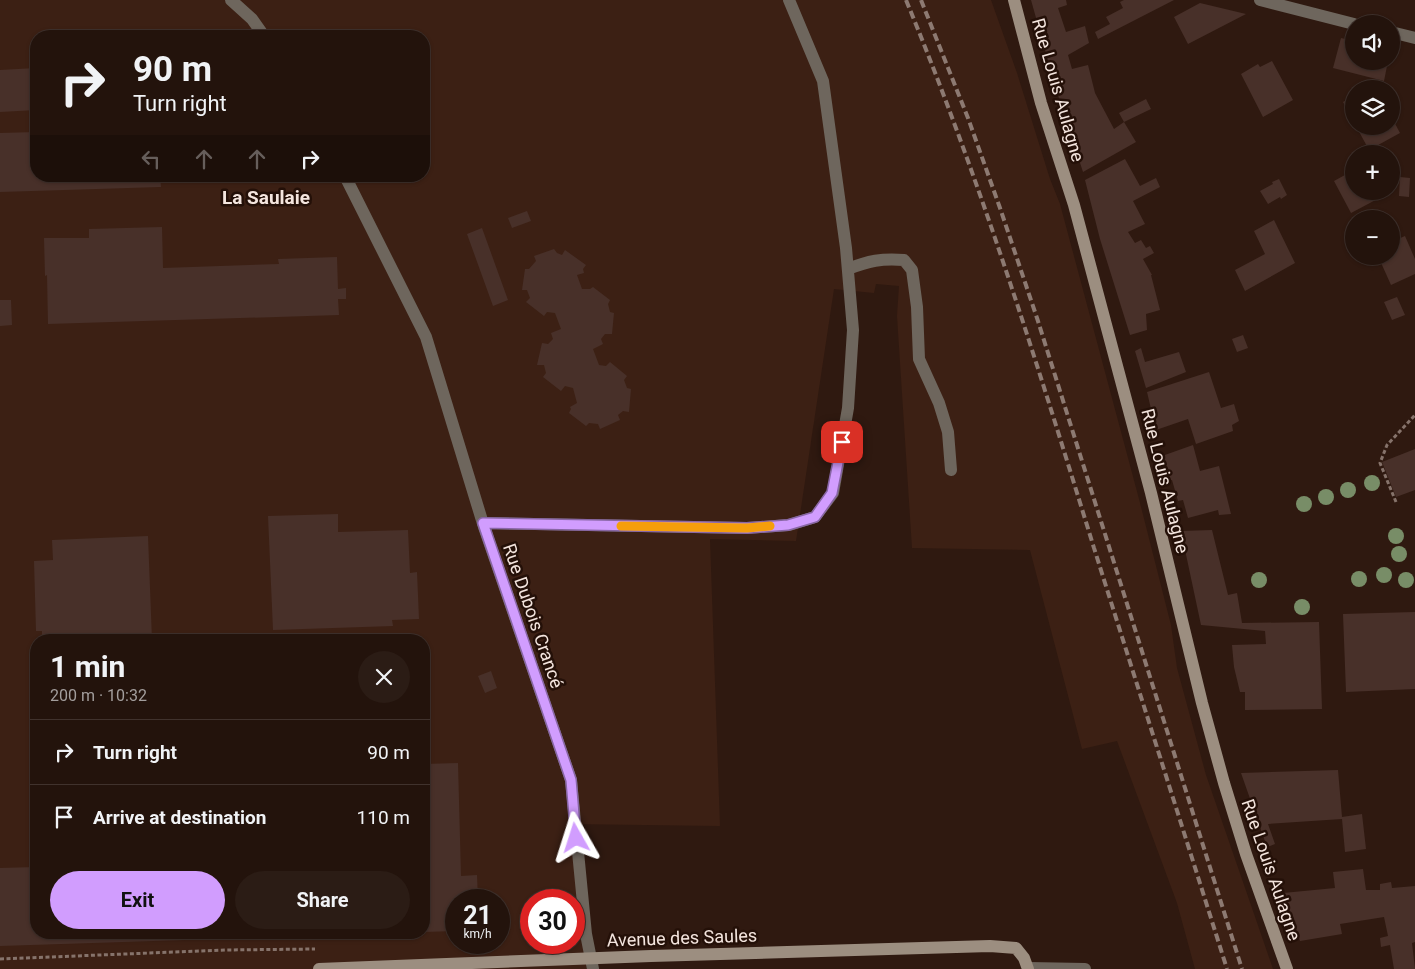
<!DOCTYPE html>
<meta charset="utf-8">
<style>
body{margin:0;font-family:Roboto,sans-serif;background:#2b1c15;color:#f1f3f6;height:100vh;display:flex;flex-direction:column;font-size:19px;white-space:nowrap}
*{box-sizing:border-box;margin:0}
p{font-size:16px;color:#a39e9d}
.icon{flex:none;width:28px;height:28px;fill:none;stroke:currentColor;stroke-width:2;stroke-linecap:round;stroke-linejoin:round}
.map{position:relative;flex:1;overflow:hidden}
.details{position:absolute;left:30px;top:634px;width:400px;height:305px;display:flex;flex-direction:column;background:#23130c;border-radius:20px;box-shadow:0 1px 4px #0004,0 0 0 1px #40322d}
.details>*{flex:none}
.hud{position:absolute;left:30px;top:30px;width:400px;height:152px;border-radius:20px;box-shadow:0 1px 4px #0004,0 0 0 1px #40322d;background:#23130c;color:#f1f3f6;overflow:hidden}
.buttons{position:absolute;left:1345px;top:15px;display:grid;gap:10px}
.buttons a{display:grid;place-items:center;width:55px;height:55px;border-radius:50%;background:#23130c;box-shadow:0 1px 4px #0004,0 0 0 1px #40322d;font-size:25px}
.speed{position:absolute;left:445px;top:889px;display:flex;gap:10px;font-size:25px;font-weight:700;text-align:center}
.speed>*{display:grid;place-content:center;width:65px;height:65px;border-radius:50%;background:#23130c;box-shadow:0 1px 4px #0004,0 0 0 1px #40322d;line-height:1}
.speed small{font-size:12px;font-weight:400}
.speed .limit{border:8px solid #d22;background:#fff;color:#111}
.pin{position:absolute;display:grid;place-items:center;width:42px;height:42px;color:#fff;margin:-21px;border-radius:10px;box-shadow:0 2px 8px #0006}
.me{position:absolute;width:55px;margin:-28px;rotate:354deg;stroke-linejoin:round;filter:drop-shadow(0 0 4px #0008)}
.turn{display:flex;align-items:center;gap:18px;height:105px;padding:0 20px;font-size:22px}
.turn .icon{width:65px;height:65px;stroke-width:2.5}
.turn b{display:block;font-size:35px;line-height:42px}
.lanes{display:flex;align-items:center;height:48px;padding:0 20px;background:#0003;justify-content:center;gap:25px;direction:ltr}
.lanes .off{opacity:.35}
.round{display:grid;place-items:center;flex:none;width:52px;height:52px;border-radius:26px;background:#2b1c15}
.summary{display:flex;align-items:center;justify-content:space-between;height:85px;padding:0 20px}
h1{font-size:30px;font-weight:700;line-height:38px}
.cta{display:flex;gap:10px;margin-top:auto;padding:10px 20px}
.cta a{flex:1;height:58px;border-radius:30px;background:#d19dfe;color:#111;font-size:20px;font-weight:700;line-height:58px;text-align:center}
.cta a+a{background:#2b1c15;color:#f1f3f6}
ul{padding:0;list-style:none}
li{display:flex;align-items:center;gap:15px;height:65px;padding:0 20px;border-top:1px solid #40322d}
li div{flex:1}
li b{display:block;font-size:19px}
li em{font-style:normal}
.map>svg:first-child{display:block}
.built{fill:#3c2014;fill-rule:evenodd}
.building{fill:#483029}
.lines{fill:none;stroke-linecap:round;stroke-linejoin:round}
.path{stroke:#86736b;stroke-width:3;stroke-dasharray:4 2.5;stroke-linecap:butt}
.lane{stroke:#6e665d;stroke-width:12}
.street{stroke:#6e665d;stroke-width:12}
.secondary{stroke:#9c8e80;stroke-width:12}
.rail{stroke:#8d7a72;stroke-width:4;stroke-dasharray:8 4;stroke-linecap:butt}
.tree{fill:#788d67}
.route-casing{stroke:#8866a5;stroke-width:12}
.route{stroke:#d19dfe;stroke-width:9}
.slow{stroke:#f59e0b;stroke-width:9}
.labels{text-anchor:middle;stroke-width:5;stroke-linejoin:round;paint-order:stroke}
.street-label{font-size:18px;fill:#f4e5de;stroke:#241008}
.neighbourhood-label{font-size:19px;font-weight:bold;fill:#f4e5de;stroke:#241008}
</style>
<div class="map">
<svg width="1415" height="969" viewBox="0 0 1415 969">
<rect width="100%" height="100%" fill="#2f1910"/>
<path class="built" d="M0,0H991L1017,73L1050,179L1060,204L1139,499L1171,625L1177,668L1206,775L1273,969H1195L1177,903L1117,741L1082,749L1030,550L912,548L897,316L899,286L876,284L874,293L834,289L796,541L710,539L720,826L569,824L587,969H0ZM36,36H424V176H36ZM36,640H424V932H36ZM456,900H499V942H456ZM531,900H574V942H531Z"/>
<path class="building" d="M1031,0H1066L1067,5L1058,8L1066,32L1085,26L1089,43L1068,55L1072,69L1088,65L1095,93L1114,129L1124,122L1136,142L1083,172L1056,89Z
M1124,0H1174L1098,39L1095,32L1110,24L1106,17L1123,8L1120,2Z
M1200,3L1246,14L1188,44L1174,17Z
M1341,38L1354,41V61H1388L1384,81L1333,68Z
M1272,61L1293,100L1263,117L1241,74L1258,64L1260,67Z
M36,68V110L0,112V70Z
M1354,96V122L1343,102Z
M1146,99L1151,109L1124,122L1119,113Z
M1391,116L1400,133L1369,150L1356,126H1391Z
M36,132V176H160L161,187L0,192V133Z
M1125,159L1140,186L1156,178L1160,187L1133,201L1145,224L1128,232L1135,243L1141,240L1146,248L1150,246L1154,253L1143,259L1152,275H1151L1160,310L1146,314L1147,330L1130,335L1100,239L1085,180Z
M1354,170V191H1382L1385,195L1351,213L1334,181Z
M1400,177L1410,178L1409,197L1399,196Z
M1279,179L1287,195L1281,199L1280,197L1268,204L1260,191L1273,184L1272,182Z
M527,211L531,221L512,228L508,218Z
M1274,220L1295,263L1245,291L1235,270L1265,254L1254,231Z
M162,227L163,268L279,264L278,259L337,257L338,289L346,288V299H338L339,315L48,324L47,275L45,276L44,238H89V229Z
M482,228L508,300L493,306L467,234Z
M1405,236L1415,259V274L1391,285L1378,256H1391V242Z
M554,249L557,253L562,255L565,250L586,265L583,269L584,273L577,275L582,289H590L593,287L610,300L608,304L610,312L614,313L612,334H605L601,339L603,344L593,349L599,365L606,366L610,362L627,376L624,380L627,388L631,389L629,412L623,411L618,415L620,420L600,429L598,424L589,423L586,426L569,413L571,409L570,407L577,403L573,388L565,386L561,391L543,377L546,373L544,365H537L542,343L548,344L553,339L551,333L561,329L555,313L547,312L544,316L526,302L530,298L527,290H522L525,269H529L536,261L534,256Z
M1397,297L1405,315L1392,320L1384,302Z
M0,300H11L12,325L0,326Z
M1243,335L1248,348L1237,352L1232,339Z
M1141,348L1145,362L1179,352L1186,372L1146,388L1135,351Z
M1209,372L1221,408L1234,404L1239,421L1232,425L1233,431L1196,444L1188,419L1156,430L1147,392Z
M1193,445L1200,471L1219,466L1231,514L1219,515L1218,510L1188,518L1183,500L1178,501L1172,480L1168,481L1162,456Z
M1415,449V490L1396,497L1382,462Z
M338,514V532L408,530L410,573L417,572L419,619L392,620L393,626L273,630L268,516Z
M1212,530L1228,595L1237,593L1242,623L1319,622L1322,709L1245,710V692H1240L1234,667L1232,645L1266,644L1265,631L1201,625L1181,531Z
M148,536L152,640H42V631H36L34,561L53,560L52,540Z
M1415,612V689L1346,692L1343,614Z
M491,671L497,688L485,693L478,676Z
M458,763L461,876L477,875L478,900H456V931L424,932V764Z
M1338,770L1342,817L1362,814L1366,849L1345,852L1342,819L1268,824L1275,844L1267,847L1241,773Z
M36,867V932H185V940L0,946V868Z
M1363,869L1366,890H1380V884L1391,882L1392,888L1415,886V942L1412,943L1415,969H1394L1390,945L1381,947L1380,938L1388,936L1384,917L1340,924L1342,934L1300,941L1283,893L1335,888L1333,872Z
M262,932H369V934L262,938Z"/>
<g class="lines">
<path class="path" d="M1396,502L1380,463L1387,445L1415,415
M0,959L225,950L315,949"/>
<path class="lane" d="M848,269C868,261 882,258 904,260L912,270L917,307L919,359L939,403L948,432L951,470
M483,523L747,528L789,525L815,517L833,493L848,408L853,330L846,248L823,81L789,0
M1028,968L1085,969"/>
<path class="street" d="M231,0L252,19L264,36
M1260,0L1354,24
M1391,32L1415,38
M345,176L426,337L484,527L571,780L586,934L593,969"/>
<path class="secondary" d="M1014,0L1041,103L1074,205L1151,493L1202,703L1224,783L1246,854L1287,969
M319,969L651,956L990,946L1016,948L1024,958L1028,969"/>
<path class="rail" d="M906,0C980,179 1037,363 1094,548C1138,688 1183,829 1227,969
M921,0L968,118L1000,208L1037,318L1242,969"/>
</g>
<g class="tree">
<circle cx="1372" cy="483" r="8"/>
<circle cx="1348" cy="490" r="8"/>
<circle cx="1326" cy="497" r="8"/>
<circle cx="1304" cy="504" r="8"/>
<circle cx="1396" cy="536" r="8"/>
<circle cx="1399" cy="554" r="8"/>
<circle cx="1384" cy="575" r="8"/>
<circle cx="1359" cy="579" r="8"/>
<circle cx="1259" cy="580" r="8"/>
<circle cx="1406" cy="580" r="8"/>
<circle cx="1302" cy="607" r="8"/>
</g>
<g class="lines">
<defs>
<path id="route" d="M576,838L571,780L483,523L747,528L788,525L815,517L832,493L842,442"/>
</defs>
<use href="#route" class="route-casing"/>
<use href="#route" class="route"/>
<path class="slow" d="M621,526L747,528L770,526"/>
</g>
<g class="labels">
<g class="street-label">
<text transform="translate(1058 90) rotate(74)" y="6">Rue Louis Aulagne</text>
<text transform="translate(1165 481) rotate(76)" y="6">Rue Louis Aulagne</text>
<text transform="translate(533 616) rotate(71)" y="6">Rue Dubois Crancé</text>
<text transform="translate(1271 870) rotate(71)" y="6">Rue Louis Aulagne</text>
<text transform="translate(682 938) rotate(-2)" y="6">Avenue des Saules</text>
</g>
<g class="neighbourhood-label">
<text x="266" y="204">La Saulaie</text>
</g>
</g>
</svg>
<div class="buttons">
<a><svg class="icon" aria-label="sound" viewBox="0 0 24 24"><path d="M4 9h4l5-4v14l-5-4H4zM17 9q2 3 0 6"/></svg></a>
<a><svg class="icon" aria-label="layers" viewBox="0 0 24 24"><path d="M12 4l9 5-9 5-9-5zM3 14l9 5 9-5"/></svg></a>
<a>+</a>
<a>−</a>
</div>
<div class="speed"><div>21<small>km/h</small></div><div class="limit">30</div></div>
<div class="pin" style="left:842px;top:442px;background:#d93025"><svg class="icon" aria-label="arrive" viewBox="0 0 24 24"><path d="M6 21V4h12l-3 4 3 4H6"/></svg></div>
<svg class="me" style="left:576px;top:838px" viewBox="-20 -20 40 40"><path d="M0-17L14 15 0 8-14 15z" fill="#d19dfe" stroke="#fff" stroke-width="4"/></svg>
<div class="hud">
<div class="turn"><svg class="icon" aria-label="right" viewBox="0 0 24 24"><path d="M7 20v-9h11M14 6l5 5-5 5"/></svg><div><b>90 m</b>Turn right</div></div>
<div class="lanes"><svg class="icon off" aria-label="left" viewBox="0 0 24 24"><path d="M17 20v-9H6M10 6l-5 5 5 5"/></svg><svg class="icon off" aria-label="ahead" viewBox="0 0 24 24"><path d="M12 20V5M6 11l6-6 6 6"/></svg><svg class="icon off" aria-label="ahead" viewBox="0 0 24 24"><path d="M12 20V5M6 11l6-6 6 6"/></svg><svg class="icon" aria-label="right" viewBox="0 0 24 24"><path d="M7 20v-9h11M14 6l5 5-5 5"/></svg></div>
</div>
<section class="details">
<div class="summary"><div><h1>1 min</h1><p>200 m · 10:32</p></div><a class="round"><svg class="icon" aria-label="close" viewBox="0 0 24 24"><path d="M6 6l12 12M18 6L6 18"/></svg></a></div>
<ul>
<li><svg class="icon" aria-label="right" viewBox="0 0 24 24"><path d="M7 20v-9h11M14 6l5 5-5 5"/></svg><div><b>Turn right</b></div><em>90 m</em></li>
<li><svg class="icon" aria-label="arrive" viewBox="0 0 24 24"><path d="M6 21V4h12l-3 4 3 4H6"/></svg><div><b>Arrive at destination</b></div><em>110 m</em></li>
</ul>
<div class="cta"><a>Exit</a><a>Share</a></div>
</section>
</div>
